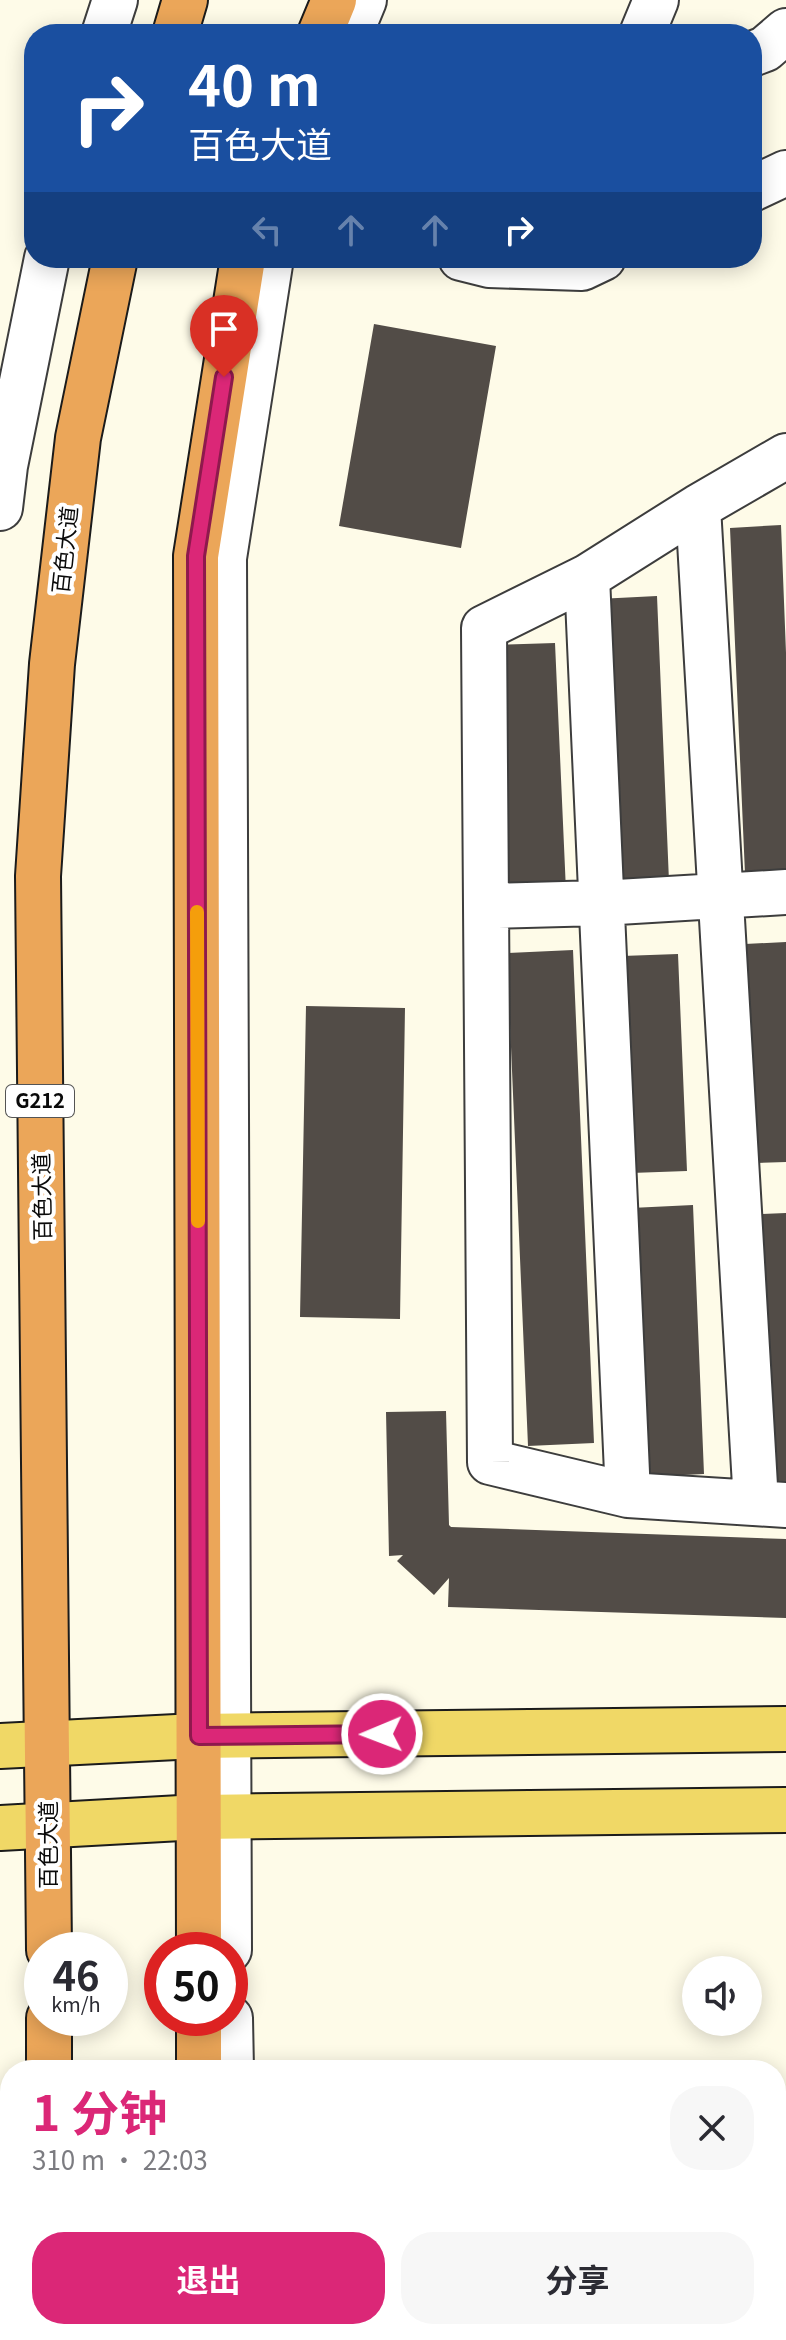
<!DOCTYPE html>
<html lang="zh">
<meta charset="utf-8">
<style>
body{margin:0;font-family:Georgia,"Noto Sans SC",serif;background:#f7f7f7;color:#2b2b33;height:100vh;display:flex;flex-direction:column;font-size:30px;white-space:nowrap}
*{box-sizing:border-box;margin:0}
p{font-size:26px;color:#7c7c81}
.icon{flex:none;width:44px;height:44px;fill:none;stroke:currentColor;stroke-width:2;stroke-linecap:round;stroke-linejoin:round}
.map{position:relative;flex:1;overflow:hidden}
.sheet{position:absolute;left:0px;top:2060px;width:786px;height:280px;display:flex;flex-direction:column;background:#fff;border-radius:32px 32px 0 0;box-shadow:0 4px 20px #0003}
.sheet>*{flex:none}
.top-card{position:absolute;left:24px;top:24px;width:738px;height:244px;border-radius:32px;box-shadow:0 4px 20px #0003;background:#1a4fa0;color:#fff;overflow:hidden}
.buttons{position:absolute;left:682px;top:1956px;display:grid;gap:16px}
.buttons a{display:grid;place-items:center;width:80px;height:80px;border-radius:50%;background:#fff;box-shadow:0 4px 20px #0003;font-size:40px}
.speed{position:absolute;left:24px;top:1932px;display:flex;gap:16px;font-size:40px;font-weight:700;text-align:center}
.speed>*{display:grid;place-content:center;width:104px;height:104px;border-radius:50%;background:#fff;box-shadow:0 4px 20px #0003;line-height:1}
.speed small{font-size:20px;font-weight:400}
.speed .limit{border:12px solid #d22;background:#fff;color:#111}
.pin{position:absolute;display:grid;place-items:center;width:68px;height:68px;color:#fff;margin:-82px -34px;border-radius:50% 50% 50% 0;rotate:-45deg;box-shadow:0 0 8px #0007}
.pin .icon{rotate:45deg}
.me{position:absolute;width:88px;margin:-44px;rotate:269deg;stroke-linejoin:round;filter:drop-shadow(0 0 6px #0008)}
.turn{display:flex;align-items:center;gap:28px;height:168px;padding:0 32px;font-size:36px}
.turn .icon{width:104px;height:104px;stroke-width:2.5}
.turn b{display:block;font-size:56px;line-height:68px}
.lanes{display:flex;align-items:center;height:76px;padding:0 32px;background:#0003;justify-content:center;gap:40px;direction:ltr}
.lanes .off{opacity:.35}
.round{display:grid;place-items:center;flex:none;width:84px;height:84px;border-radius:32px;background:#f7f7f7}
.overview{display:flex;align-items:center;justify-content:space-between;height:136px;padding:0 32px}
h1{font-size:48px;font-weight:700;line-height:60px;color:#db2777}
.action{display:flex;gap:16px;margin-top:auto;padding:16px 32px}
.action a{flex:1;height:92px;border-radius:32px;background:#db2777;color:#fff;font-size:32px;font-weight:700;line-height:92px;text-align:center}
.action a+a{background:#f7f7f7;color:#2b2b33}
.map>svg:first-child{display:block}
.building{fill:#524c47}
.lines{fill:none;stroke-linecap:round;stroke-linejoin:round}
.minor-casing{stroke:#3d3d3d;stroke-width:48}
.major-casing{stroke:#1b1b1b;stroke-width:48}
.highway-casing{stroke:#1b1b1b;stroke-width:48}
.minor{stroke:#fff;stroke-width:44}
.major{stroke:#f0d866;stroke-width:44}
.highway{stroke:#eba659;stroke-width:44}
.route-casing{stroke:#8e194d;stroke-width:20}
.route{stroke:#db2777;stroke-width:14}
.slow{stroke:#f59e0b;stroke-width:14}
.labels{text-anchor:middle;stroke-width:8;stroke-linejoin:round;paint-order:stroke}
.shield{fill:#fff;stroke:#545454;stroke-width:2}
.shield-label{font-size:20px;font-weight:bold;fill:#0a0a0a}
.street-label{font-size:22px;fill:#0a0a0a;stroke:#fff}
</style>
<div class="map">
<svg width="786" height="2340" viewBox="0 0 786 2340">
<rect width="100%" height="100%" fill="#fefbe8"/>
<path class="building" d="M374,324L496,346L461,548L339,526Z
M781,525L786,653V873L745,874L730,528Z
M657,596L669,881L610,883L598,599Z
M555,643L566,891L504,894L494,645Z
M786,942V1162L755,1163L745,944Z
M573,950L594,1443L528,1446L507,953Z
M678,954L687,1171L631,1173L622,956Z
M306,1006L405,1008L400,1319L300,1317Z
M693,1205L704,1474L643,1477L631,1208Z
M786,1213V1493L771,1494L759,1214Z
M446,1411L449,1525L451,1527L786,1539V1618L448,1607L449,1578L434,1595L397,1561L403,1555L389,1556L386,1412Z"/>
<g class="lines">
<defs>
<path id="minor" d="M104,34L115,0
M350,34L364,0
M642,34L656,0
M752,54L765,49L786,31
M752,189L786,173
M461,258L489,265L582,268L603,258
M786,456L698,507L587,577L484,628L490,1462L628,1495L786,1505
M698,507L756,1503
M0,508L5,466L47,258
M587,577L628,1495
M486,906L601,903L786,892
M229,1950L224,558L271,258
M230,2018L231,2070
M235,2330V2340"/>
<path id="major" d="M0,1746L196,1736L786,1729
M0,1828L199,1817L786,1810"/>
<path id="highway" d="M175,34L185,0
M320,34L334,0
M49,1950L38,876L52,664L78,438L115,258
M199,1950L196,556L243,258
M49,2018V2070
M199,2018V2070
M49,2330V2340
M200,2330V2340"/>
</defs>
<use href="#minor" class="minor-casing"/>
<use href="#major" class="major-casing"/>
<use href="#highway" class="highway-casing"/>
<use href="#minor" class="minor"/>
<use href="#major" class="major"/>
<use href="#highway" class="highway"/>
</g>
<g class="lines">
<defs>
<path id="route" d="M224,377L196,556L199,1736L382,1734"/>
</defs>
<use href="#route" class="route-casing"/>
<use href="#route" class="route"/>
<path class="slow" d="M197,912L198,1221"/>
</g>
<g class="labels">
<rect class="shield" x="6" y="1085" width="68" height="32" rx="6"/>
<g class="shield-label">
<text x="40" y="1108">G212</text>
</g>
<g class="street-label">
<text transform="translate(65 550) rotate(-84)" y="8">百色大道</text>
<text transform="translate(42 1197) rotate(-91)" y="8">百色大道</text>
<text transform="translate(48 1845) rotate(-90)" y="8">百色大道</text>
</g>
</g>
</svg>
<div class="buttons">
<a><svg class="icon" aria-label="sound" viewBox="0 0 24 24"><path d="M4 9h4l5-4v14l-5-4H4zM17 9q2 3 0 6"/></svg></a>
</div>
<div class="speed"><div>46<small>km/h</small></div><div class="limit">50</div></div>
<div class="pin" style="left:224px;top:377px;background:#d93025"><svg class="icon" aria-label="arrive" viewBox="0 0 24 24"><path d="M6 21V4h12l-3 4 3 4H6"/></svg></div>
<svg class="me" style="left:382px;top:1734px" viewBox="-20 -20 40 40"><circle r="17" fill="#db2777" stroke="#fff" stroke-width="3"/><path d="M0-11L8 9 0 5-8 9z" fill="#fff"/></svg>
<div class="top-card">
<div class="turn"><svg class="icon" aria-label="right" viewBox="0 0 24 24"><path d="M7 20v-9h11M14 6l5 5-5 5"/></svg><div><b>40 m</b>百色大道</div></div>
<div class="lanes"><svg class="icon off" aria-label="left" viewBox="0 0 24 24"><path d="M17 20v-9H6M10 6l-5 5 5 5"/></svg><svg class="icon off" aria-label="ahead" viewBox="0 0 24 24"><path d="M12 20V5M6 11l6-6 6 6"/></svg><svg class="icon off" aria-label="ahead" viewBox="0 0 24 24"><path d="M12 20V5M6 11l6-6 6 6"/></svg><svg class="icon" aria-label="right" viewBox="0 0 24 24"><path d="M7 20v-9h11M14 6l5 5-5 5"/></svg></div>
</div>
<section class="sheet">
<div class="overview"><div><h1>1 分钟</h1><p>310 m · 22:03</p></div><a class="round"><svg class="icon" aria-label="close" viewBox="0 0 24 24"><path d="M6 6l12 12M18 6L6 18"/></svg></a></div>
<div class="action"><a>退出</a><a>分享</a></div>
</section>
</div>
